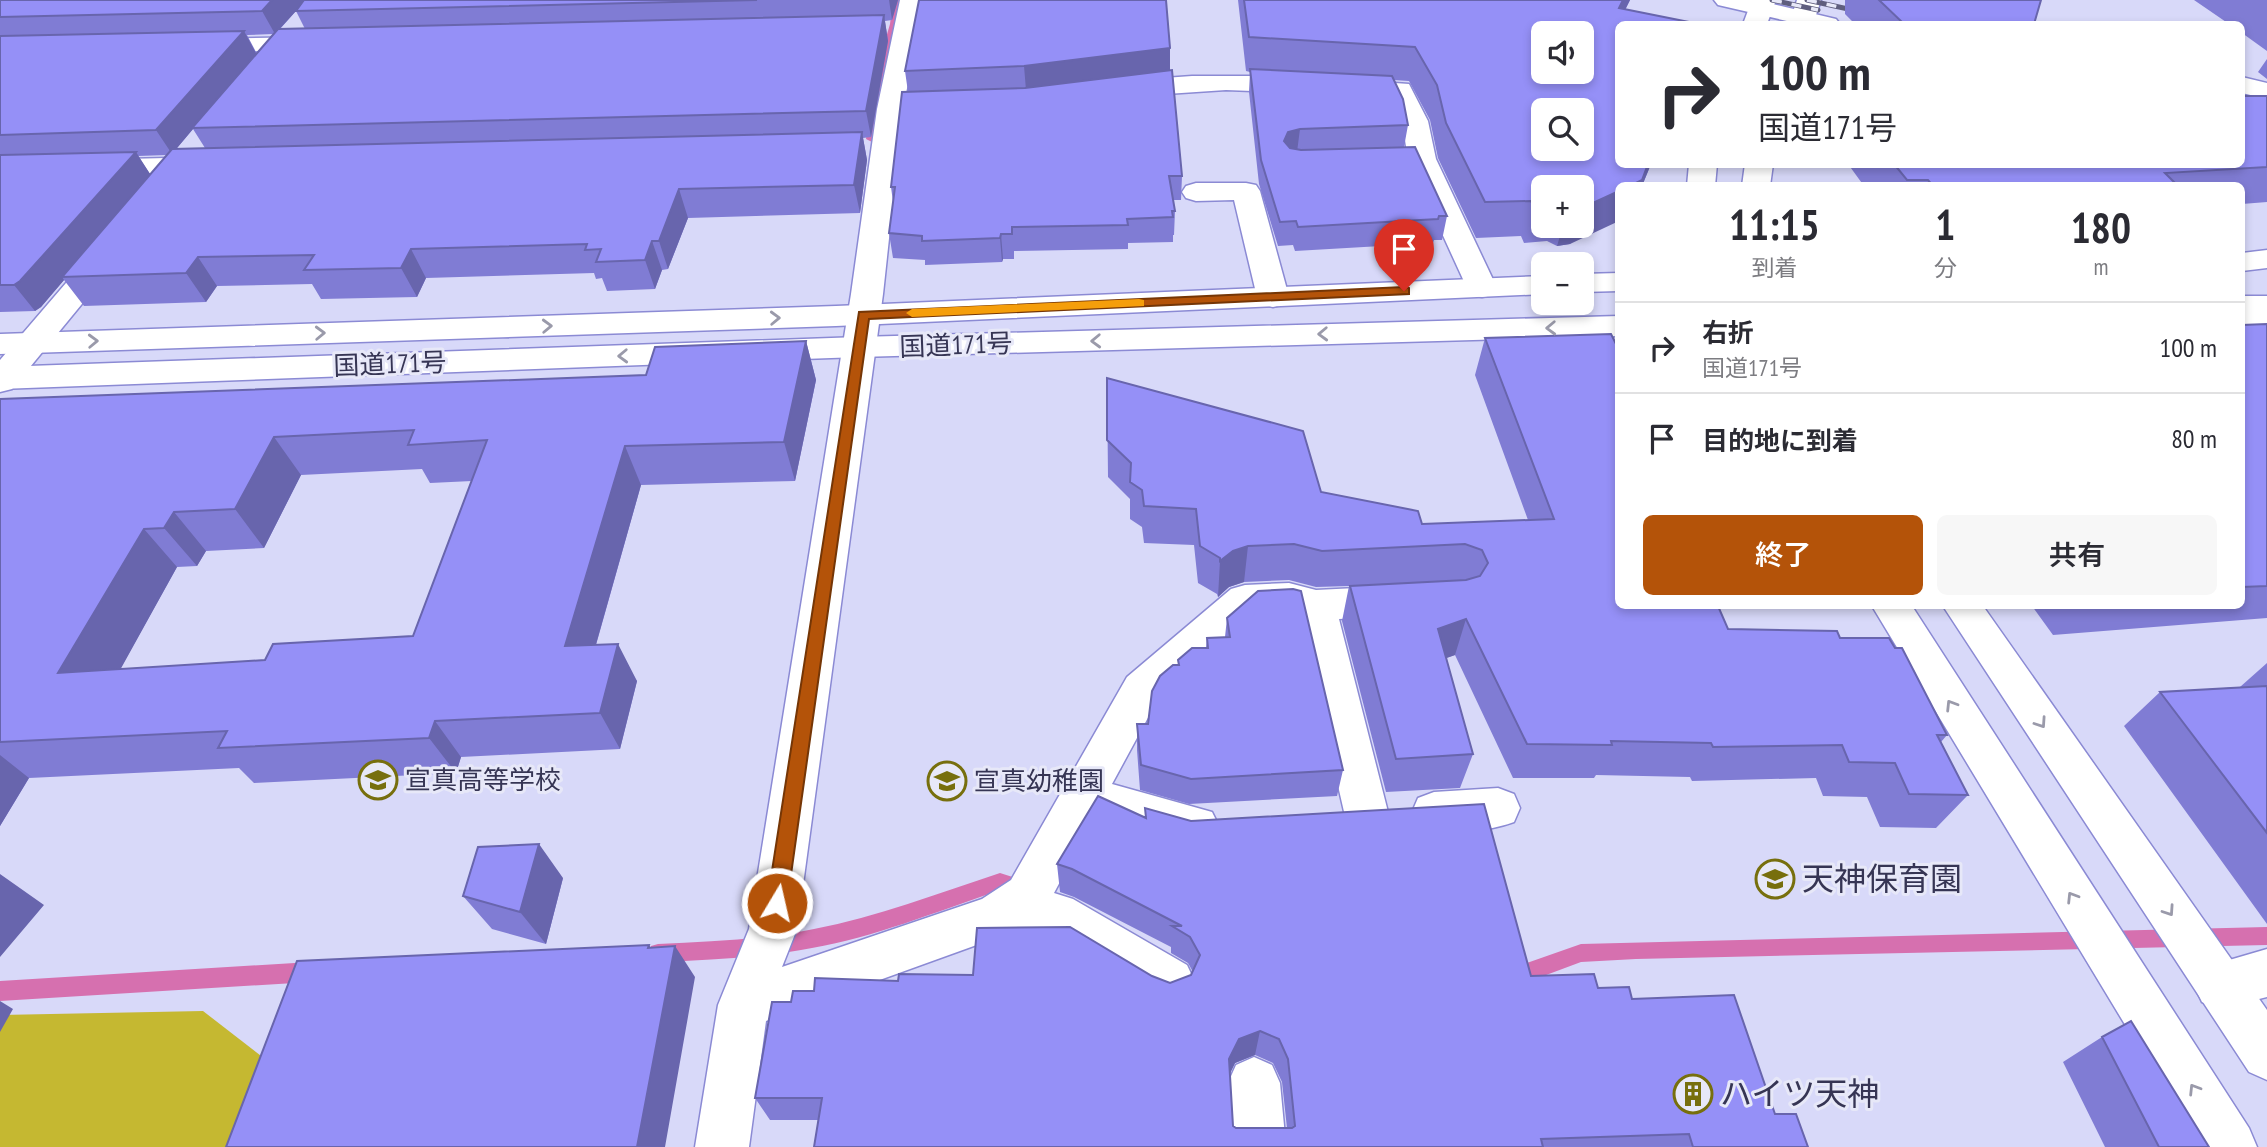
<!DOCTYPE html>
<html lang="ja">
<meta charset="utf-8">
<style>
body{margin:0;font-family:"PT Sans Narrow","Noto Sans JP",sans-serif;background:#f7f7f7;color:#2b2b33;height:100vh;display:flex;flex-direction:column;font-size:26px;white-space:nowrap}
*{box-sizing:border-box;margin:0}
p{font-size:23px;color:#7c7c81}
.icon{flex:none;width:38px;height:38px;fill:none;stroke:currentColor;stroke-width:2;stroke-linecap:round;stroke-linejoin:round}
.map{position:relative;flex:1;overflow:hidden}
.side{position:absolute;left:1615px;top:182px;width:630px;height:427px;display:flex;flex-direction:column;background:#fff;border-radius:10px;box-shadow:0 4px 10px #0003}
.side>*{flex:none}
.top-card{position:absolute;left:1615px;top:21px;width:630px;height:147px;border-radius:10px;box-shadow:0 4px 10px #0003;background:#fff;color:#2b2b33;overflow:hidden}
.buttons{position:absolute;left:1531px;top:21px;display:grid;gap:14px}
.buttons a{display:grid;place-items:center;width:63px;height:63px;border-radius:10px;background:#fff;box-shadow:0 4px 10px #0003;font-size:35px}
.pin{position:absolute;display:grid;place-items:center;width:60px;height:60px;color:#fff;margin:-72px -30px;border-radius:50% 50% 50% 0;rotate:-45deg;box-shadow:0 0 7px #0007}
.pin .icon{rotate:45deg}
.me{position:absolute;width:77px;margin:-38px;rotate:9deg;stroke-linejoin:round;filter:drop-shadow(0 0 5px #0008)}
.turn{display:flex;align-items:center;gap:24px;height:147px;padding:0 28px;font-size:32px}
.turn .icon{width:91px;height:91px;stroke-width:2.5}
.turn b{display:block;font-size:49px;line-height:60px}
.eta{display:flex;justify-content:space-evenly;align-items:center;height:119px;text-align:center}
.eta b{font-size:42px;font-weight:600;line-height:49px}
.primary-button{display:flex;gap:14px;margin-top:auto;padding:14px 28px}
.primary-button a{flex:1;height:80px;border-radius:10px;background:#b45309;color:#fff;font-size:28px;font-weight:600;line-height:80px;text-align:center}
.primary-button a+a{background:#f7f7f7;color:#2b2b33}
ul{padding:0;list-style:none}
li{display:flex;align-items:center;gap:21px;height:91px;padding:0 28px;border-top:2px solid #e1e1e2}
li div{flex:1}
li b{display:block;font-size:26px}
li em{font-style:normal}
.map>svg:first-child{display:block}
.green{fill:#c5b831}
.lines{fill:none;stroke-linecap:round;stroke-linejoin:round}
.stream{fill:#d670af;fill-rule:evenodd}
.street-casing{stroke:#8b8ad4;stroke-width:3}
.secondary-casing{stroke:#8b8ad4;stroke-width:3}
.highway-casing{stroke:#8b8ad4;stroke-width:3}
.street{fill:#fff;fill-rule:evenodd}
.secondary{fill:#fff;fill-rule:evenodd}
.highway{fill:#fff;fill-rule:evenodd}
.rail-casing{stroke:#5f5e7e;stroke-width:5}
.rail{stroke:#e7e8f8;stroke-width:3.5;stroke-dasharray:10;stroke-linecap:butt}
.wall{fill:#807cd4;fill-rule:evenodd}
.shaded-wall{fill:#6865ad}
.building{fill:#9590f7;stroke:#6865ad;stroke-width:2;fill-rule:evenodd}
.oneway{stroke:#9a9aaa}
.route{fill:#b45309;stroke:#753606;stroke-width:2}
.slow{fill:#f59e0b}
.labels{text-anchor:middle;stroke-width:6;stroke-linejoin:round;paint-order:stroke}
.street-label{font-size:26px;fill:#363554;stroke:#e7e8f8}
.poi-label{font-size:26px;fill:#363554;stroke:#e7e8f8;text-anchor:start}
.near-poi-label{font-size:32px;fill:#363554;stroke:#e7e8f8;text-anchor:start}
</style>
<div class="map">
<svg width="2267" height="1147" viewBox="0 0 2267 1147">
<rect width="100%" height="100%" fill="#d8d9f9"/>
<path class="green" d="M203,1011L291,1079L266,1147H0V1015Z"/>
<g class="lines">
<path class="stream" d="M893,0H903L900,24L886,72L878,139L872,142L866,139L876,72L890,24Z
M1000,873L1031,883L1034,889L1031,895C1018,900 1007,888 995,892C935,912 875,937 812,948C761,958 709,960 658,962L651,960L648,953L651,946L658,944C710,941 763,940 814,929C877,917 939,893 1000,873Z
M2267,927V945L1636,959L1581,962L1511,988L1504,985L1501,978L1504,971L1581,944Z
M311,962L318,965L321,972L318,979L311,982L0,1001V981Z"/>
<defs>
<path id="street" d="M900,0H924L903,109L883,294L797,929L782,967L982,899L1011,880L1127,677L1231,589L1245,585L1289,583L1316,590L1397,586L1411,590L1417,601L1411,612L1397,616L1339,619L1389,816L1383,830L1367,836L1351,830L1345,816L1299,616L1289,613L1254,615L1157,701L1112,784L1212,812L1219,826L1212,840L1189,847L1094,818L1054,893L1073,899L1187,965L1195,982L1187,999L1170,1006L1153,999L1050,937L996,938L766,1021L749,1147H695L718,1005L749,929L851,294L877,109Z
M1714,0H1756L1836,19L1840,24H1800L1718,5Z
M316,37L325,39L328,44L325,49L202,53L193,51L190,46L193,41L202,39Z
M1192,76H1296L1409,84L1428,121L1436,159L1497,288L1493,295L1482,297L1471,295L1467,288L1408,159L1402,121L1390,96L1226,90L1122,97L1113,94L1109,89L1113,84L1122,81Z
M2242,77L2267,83V99L2242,93Z
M208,157L218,159L222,165L218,171L0,178V162Z
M1196,183H1246L1256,185L1260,191L1289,297L1284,304L1273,307L1262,304L1257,297L1234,200L1196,201L1186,198L1182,192L1186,186Z
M107,245L118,248L122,254L118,260L12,389L0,392V360L96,248Z
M2242,297L2253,300L2267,313V341L2256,338L2242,324Z
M1498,788L1514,794L1520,808L1514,822C1486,832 1446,836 1418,826L1412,812L1418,798L1434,792Z
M2267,949V997L2219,1009L2202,1002L2194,985L2202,968Z
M1254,1057L1272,1065L1280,1083L1286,1147H1232L1228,1083L1236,1065Z"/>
<path id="secondary" d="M1752,0H1776L1767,24H1743Z
M1797,0H1821L1813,24H1789Z
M1689,164H1717L1715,186H1687Z
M1745,164H1773L1770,186H1742Z
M1872,606H1912L2249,1128L2257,1147H2199Z
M1943,606H1983L2267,1010V1080L2249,1072Z"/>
<path id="highway" d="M2267,250V268L2242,271V253Z
M1619,273V291L1582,292V274Z
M1544,276V294L836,326L0,354V334L836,306Z
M2242,296H2267V316H2242Z
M1619,316V336L859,357L0,389V367L859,337Z"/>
</defs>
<use href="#street" class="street-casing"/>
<use href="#secondary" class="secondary-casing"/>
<use href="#highway" class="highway-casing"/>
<use href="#street" class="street"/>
<use href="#secondary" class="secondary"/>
<use href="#highway" class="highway"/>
<defs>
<path id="rail" d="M1772,0L1818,10
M1807,0L1862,12"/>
</defs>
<use href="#rail" class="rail-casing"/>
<use href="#rail" class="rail"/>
</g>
<path class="wall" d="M0,0H898L892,20L885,21L888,41L871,137L863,138L867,160L860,213L688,218L668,269L662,270L655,289L607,291L602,278L596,279L594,273L426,278L417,297L321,299L312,284L217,286L206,302L84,306L64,280L41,307L35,311L0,312ZM296,11L305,29H280ZM273,34L257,54L247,35ZM193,129L205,148H177ZM167,155L150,174L138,156Z
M919,0L1170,70L1182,176L1181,200H1173L1175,211L1174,235H1173V242L1128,243V249L1014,251V259H1003L1002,262L925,265V260L893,258L889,233L893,202L891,187L908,92L905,71Z
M1238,0H1630L1625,10L1619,164H1651L1642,186H1619L1570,244L1557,246L1547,241L1524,243L1521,236L1476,238L1438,158L1430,120L1409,81L1394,80L1408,125L1404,147L1447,216L1442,240H1434L1433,243L1295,251L1293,245L1278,246L1259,184L1249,92L1250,72L1246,71ZM1544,187H1582V226H1544Z
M1845,0H2041L2034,24H1855L1845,14Z
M2194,0H2267V51L2242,33V24H2229Z
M2267,59V79L2258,72Z
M2267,96V202L2242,204V186H1864L1848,164H2242Z
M2267,324V618L2053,635L2032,606H2242V325Z
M1485,338L1619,606L1728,629L1840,638L1895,648L1947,735L1941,742L1968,795L1936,828L1880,827L1867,797L1823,796L1816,778L1692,781L1690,777L1596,775L1594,778H1513L1455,655L1446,658L1473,754L1460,788L1386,792L1342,621L1349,586L1316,587L1289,580L1244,582L1229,587L1218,597L1217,594L1198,583L1194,545L1144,543L1142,527L1130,519V499L1108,477L1107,378L1321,492L1422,524L1528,520L1475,375Z
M806,341L816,380L795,481L641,485L596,645L637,681L620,749L461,757L456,773L254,783L239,768L29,778L0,826V399L646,375ZM422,469L430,483L472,481L413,636L265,660L120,669L177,567L197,566L206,551L264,548L301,475Z
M1227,618L1343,770L1337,796L1189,804L1140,790L1137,750V724H1148L1178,665V660L1206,648L1207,638L1225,637Z
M2267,663V924L2124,726L2160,692L2240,687Z
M1145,808L1531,976L1598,988L1632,999L1775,1114L1808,1147H814L818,1120H770L755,1098L791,1002L814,991L898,981L1152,976L1170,983L1191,975L1193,972L1188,963L1171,953V947L1074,897L1060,892L1057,864L1145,817ZM1255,1055L1273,1063L1282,1082L1287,1128H1236L1233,1126L1230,1073L1235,1063Z
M563,878L546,944L492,929L463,896Z
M2102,1037L2209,1147H2105L2063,1062Z"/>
<path class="shaded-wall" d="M272,0H306L275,34L262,11Z
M889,0H898L892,20Z
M1623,0H1630L1609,42L1619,8Z
M884,15L888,41L871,137L866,111Z
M244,31L257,55L192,128L193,129L172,154L156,130Z
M1170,48V72L1026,90L1024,66Z
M1300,129L1297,152L1286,156L1284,141L1288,132Z
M862,132L867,160L860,213L854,185Z
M136,152L152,177L62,277L64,280L41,307L35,311L14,285Z
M1648,164H1651L1642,186H1630Z
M679,189L688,218L668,269L659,241Z
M1619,191V221L1570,244L1557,246L1563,226H1582V208Z
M1001,234L1003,259L1002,262L1000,238Z
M652,241L662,270L655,289L645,260Z
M411,249L426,278L417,297L401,268Z
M198,257L217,286L206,302L186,273Z
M806,341L816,380L795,481L784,442Z
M274,437L301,475L264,548L235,509Z
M625,446L641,485L585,683L565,646Z
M174,512L206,551L197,566L164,528Z
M144,529L177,567L98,710L58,673Z
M1248,546L1244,582L1229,587L1218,597L1220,561L1233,551Z
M1466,619L1455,655L1427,665L1438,629Z
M618,644L637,681L620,749L600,713Z
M435,721L461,757L456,773L429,738Z
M0,755L29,778L0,826Z
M539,844L563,878L546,944L520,912Z
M0,874L44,905L0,957Z
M649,945L669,975L675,946L695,977L665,1147H637Z
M0,1001L13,1009L0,1032Z
M1260,1031L1255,1055L1235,1063L1226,1082L1229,1059L1239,1039Z"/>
<path class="building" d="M0,0H272L262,11L0,17Z
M304,0H757L296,11Z
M919,0H1166L1170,48L1024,66L905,71Z
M1244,0H1623L1619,8L1699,24H1619V164H1648L1642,180L1630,186H1619V191L1582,208V187H1544V206L1534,207L1531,201L1485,202L1446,123L1437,85L1415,47L1249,37ZM1544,33H1582V72H1544ZM1544,110H1582V149H1544Z
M1879,0H2041L2034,24H1904Z
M884,15L866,111L192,128L278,29Z
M244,31L156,130L0,135V36Z
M1250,69L1392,76L1403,99L1408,125L1300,129L1288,132L1284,141L1290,148L1301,150L1415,147L1447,216H1439L1438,219L1298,227L1296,221L1280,222L1261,160Z
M1172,70L1182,176H1169L1175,211H1172L1173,217L1127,219L1128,225L1012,227V234H1001L1000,238L922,241V236L889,233L895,187H891L902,92L1025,88Z
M2242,96H2267V167L2165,173L2178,186H1933L1928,180H1907L1894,164H2242Z
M862,132L854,185L679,189L659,241H652L645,260L596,262L601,249L585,250L587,244L411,249L401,268L304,270L314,255L198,257L186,273L62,277L172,149Z
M136,152L20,281L14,285H0V155Z
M2267,324V586L2242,587V325Z
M1611,334L1617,346H1619V606H1718L1728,629L1837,631L1840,638H1889L1895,648H1902L1947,735H1937L1968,795L1909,794L1895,763L1849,762L1842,745L1713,747L1711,743L1611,741L1612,745L1527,744L1466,619L1438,629L1473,754L1396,759L1350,586L1466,580L1480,576L1488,563L1482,550L1465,544L1322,551L1294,544L1248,546L1233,551L1220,561V558L1200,546L1196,509L1144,506L1142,490L1130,482L1131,463L1107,440V378L1303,431L1321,492L1418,511L1422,524L1554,519L1485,338Z
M806,341L784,442L625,446L565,646L618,644L600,713L435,721L429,738L218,748L227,731L0,742V399L646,375L655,347ZM414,430L408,445L487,440L413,636L273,644L265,660L58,673L144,529L164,528L174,512L235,509L274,437Z
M1293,589L1301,591L1343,770L1191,779L1141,765L1137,724H1148L1152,691L1160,676L1173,665H1179L1178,660L1192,648H1208L1207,638L1230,637L1227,618L1258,591Z
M2267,686V833L2160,692Z
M1098,796L1146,818L1145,808L1191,821L1484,804L1531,976L1594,974L1598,988L1629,987L1632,999L1734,995L1775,1114H1796L1808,1147H1693L1689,1134L1541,1139L1543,1147H814L822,1098H755L772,1002H791L793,991H814L815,978L898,981L899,974L973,975L977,928L1070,927L1152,976L1170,983L1191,975L1200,955L1190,937L1172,926H1182L1072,869L1057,864ZM1260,1031L1279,1039L1288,1059L1295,1126L1292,1128H1236L1233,1126L1229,1059L1239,1039Z
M539,844L520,912L463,896L478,847Z
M649,945L648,948L675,946L637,1147H226L297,961Z
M2131,1021L2209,1147H2159L2102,1037Z"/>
<defs><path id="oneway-chevron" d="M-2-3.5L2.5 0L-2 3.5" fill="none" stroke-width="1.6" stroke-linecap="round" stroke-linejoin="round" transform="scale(1.75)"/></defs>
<g class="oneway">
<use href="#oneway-chevron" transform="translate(775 318) rotate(-2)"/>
<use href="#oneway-chevron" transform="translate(547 326) rotate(-2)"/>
<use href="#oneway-chevron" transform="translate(1551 328) rotate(178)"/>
<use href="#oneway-chevron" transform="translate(320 333) rotate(-2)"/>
<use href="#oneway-chevron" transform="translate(1323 334) rotate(178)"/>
<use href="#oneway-chevron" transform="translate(93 341) rotate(-2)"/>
<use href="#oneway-chevron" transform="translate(1096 341) rotate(178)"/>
<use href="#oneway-chevron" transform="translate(623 356) rotate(178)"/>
<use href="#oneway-chevron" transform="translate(1951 705) rotate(-122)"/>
<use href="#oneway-chevron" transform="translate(2041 723) rotate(56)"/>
<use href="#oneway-chevron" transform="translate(2072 897) rotate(-122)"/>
<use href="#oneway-chevron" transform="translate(2169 911) rotate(56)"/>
<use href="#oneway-chevron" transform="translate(2194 1089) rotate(-122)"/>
</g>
<path class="route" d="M1404,287L1409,288V294L869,319L787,903L784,910L777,912L770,910L767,903L859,312Z"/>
<path class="slow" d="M1139,299L1144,300V306L912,317L906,313L912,309Z"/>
<defs>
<symbol id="school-ring" viewBox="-11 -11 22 22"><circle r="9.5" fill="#e7e8f8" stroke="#776f0d" stroke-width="1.5"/><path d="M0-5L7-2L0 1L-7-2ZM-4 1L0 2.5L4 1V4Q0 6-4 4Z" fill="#776f0d"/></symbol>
<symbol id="building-ring" viewBox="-11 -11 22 22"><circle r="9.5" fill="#e7e8f8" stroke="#776f0d" stroke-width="1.5"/><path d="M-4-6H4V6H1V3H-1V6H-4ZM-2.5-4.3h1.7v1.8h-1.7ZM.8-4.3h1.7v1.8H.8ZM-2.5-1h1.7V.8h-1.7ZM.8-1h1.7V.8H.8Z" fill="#776f0d"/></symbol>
</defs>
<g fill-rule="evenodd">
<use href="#school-ring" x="356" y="758" width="44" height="44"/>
<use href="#school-ring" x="925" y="759" width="44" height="44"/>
<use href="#school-ring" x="1753" y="857" width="44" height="44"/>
<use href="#building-ring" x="1671" y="1072" width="44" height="44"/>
</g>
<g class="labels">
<g class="street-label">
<text transform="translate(956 345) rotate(-2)" y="9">国道171号</text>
<text transform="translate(390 364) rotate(-2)" y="9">国道171号</text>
</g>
<g class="poi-label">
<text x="405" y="789">宣真高等学校</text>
<text x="974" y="790">宣真幼稚園</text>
</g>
<g class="near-poi-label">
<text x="1802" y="890">天神保育園</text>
<text x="1720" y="1105">ハイツ天神</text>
</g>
</g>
</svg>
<div class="buttons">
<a><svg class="icon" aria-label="sound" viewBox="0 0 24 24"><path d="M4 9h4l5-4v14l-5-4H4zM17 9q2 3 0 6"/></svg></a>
<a><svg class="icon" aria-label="search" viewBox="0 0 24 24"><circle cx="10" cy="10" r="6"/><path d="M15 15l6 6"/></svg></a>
<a>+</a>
<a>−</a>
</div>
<div class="pin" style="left:1404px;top:291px;background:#d93025"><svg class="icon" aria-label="arrive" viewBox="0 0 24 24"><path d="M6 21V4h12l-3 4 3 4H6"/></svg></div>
<svg class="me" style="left:777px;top:903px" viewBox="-20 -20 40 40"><circle r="17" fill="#b45309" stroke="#fff" stroke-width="3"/><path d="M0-11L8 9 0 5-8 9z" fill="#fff"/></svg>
<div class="top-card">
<div class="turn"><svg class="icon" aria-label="right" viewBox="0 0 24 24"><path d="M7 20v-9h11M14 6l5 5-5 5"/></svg><div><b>100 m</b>国道171号</div></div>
</div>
<section class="side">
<div class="eta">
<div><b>11:15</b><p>到着</p></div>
<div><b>1</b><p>分</p></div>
<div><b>180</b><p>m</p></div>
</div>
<ul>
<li><svg class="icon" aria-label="right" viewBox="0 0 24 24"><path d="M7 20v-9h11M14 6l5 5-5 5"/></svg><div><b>右折</b><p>国道171号</p></div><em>100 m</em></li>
<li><svg class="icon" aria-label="arrive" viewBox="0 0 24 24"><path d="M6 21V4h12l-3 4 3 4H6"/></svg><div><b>目的地に到着</b></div><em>80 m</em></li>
</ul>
<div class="primary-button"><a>終了</a><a>共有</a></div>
</section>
</div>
